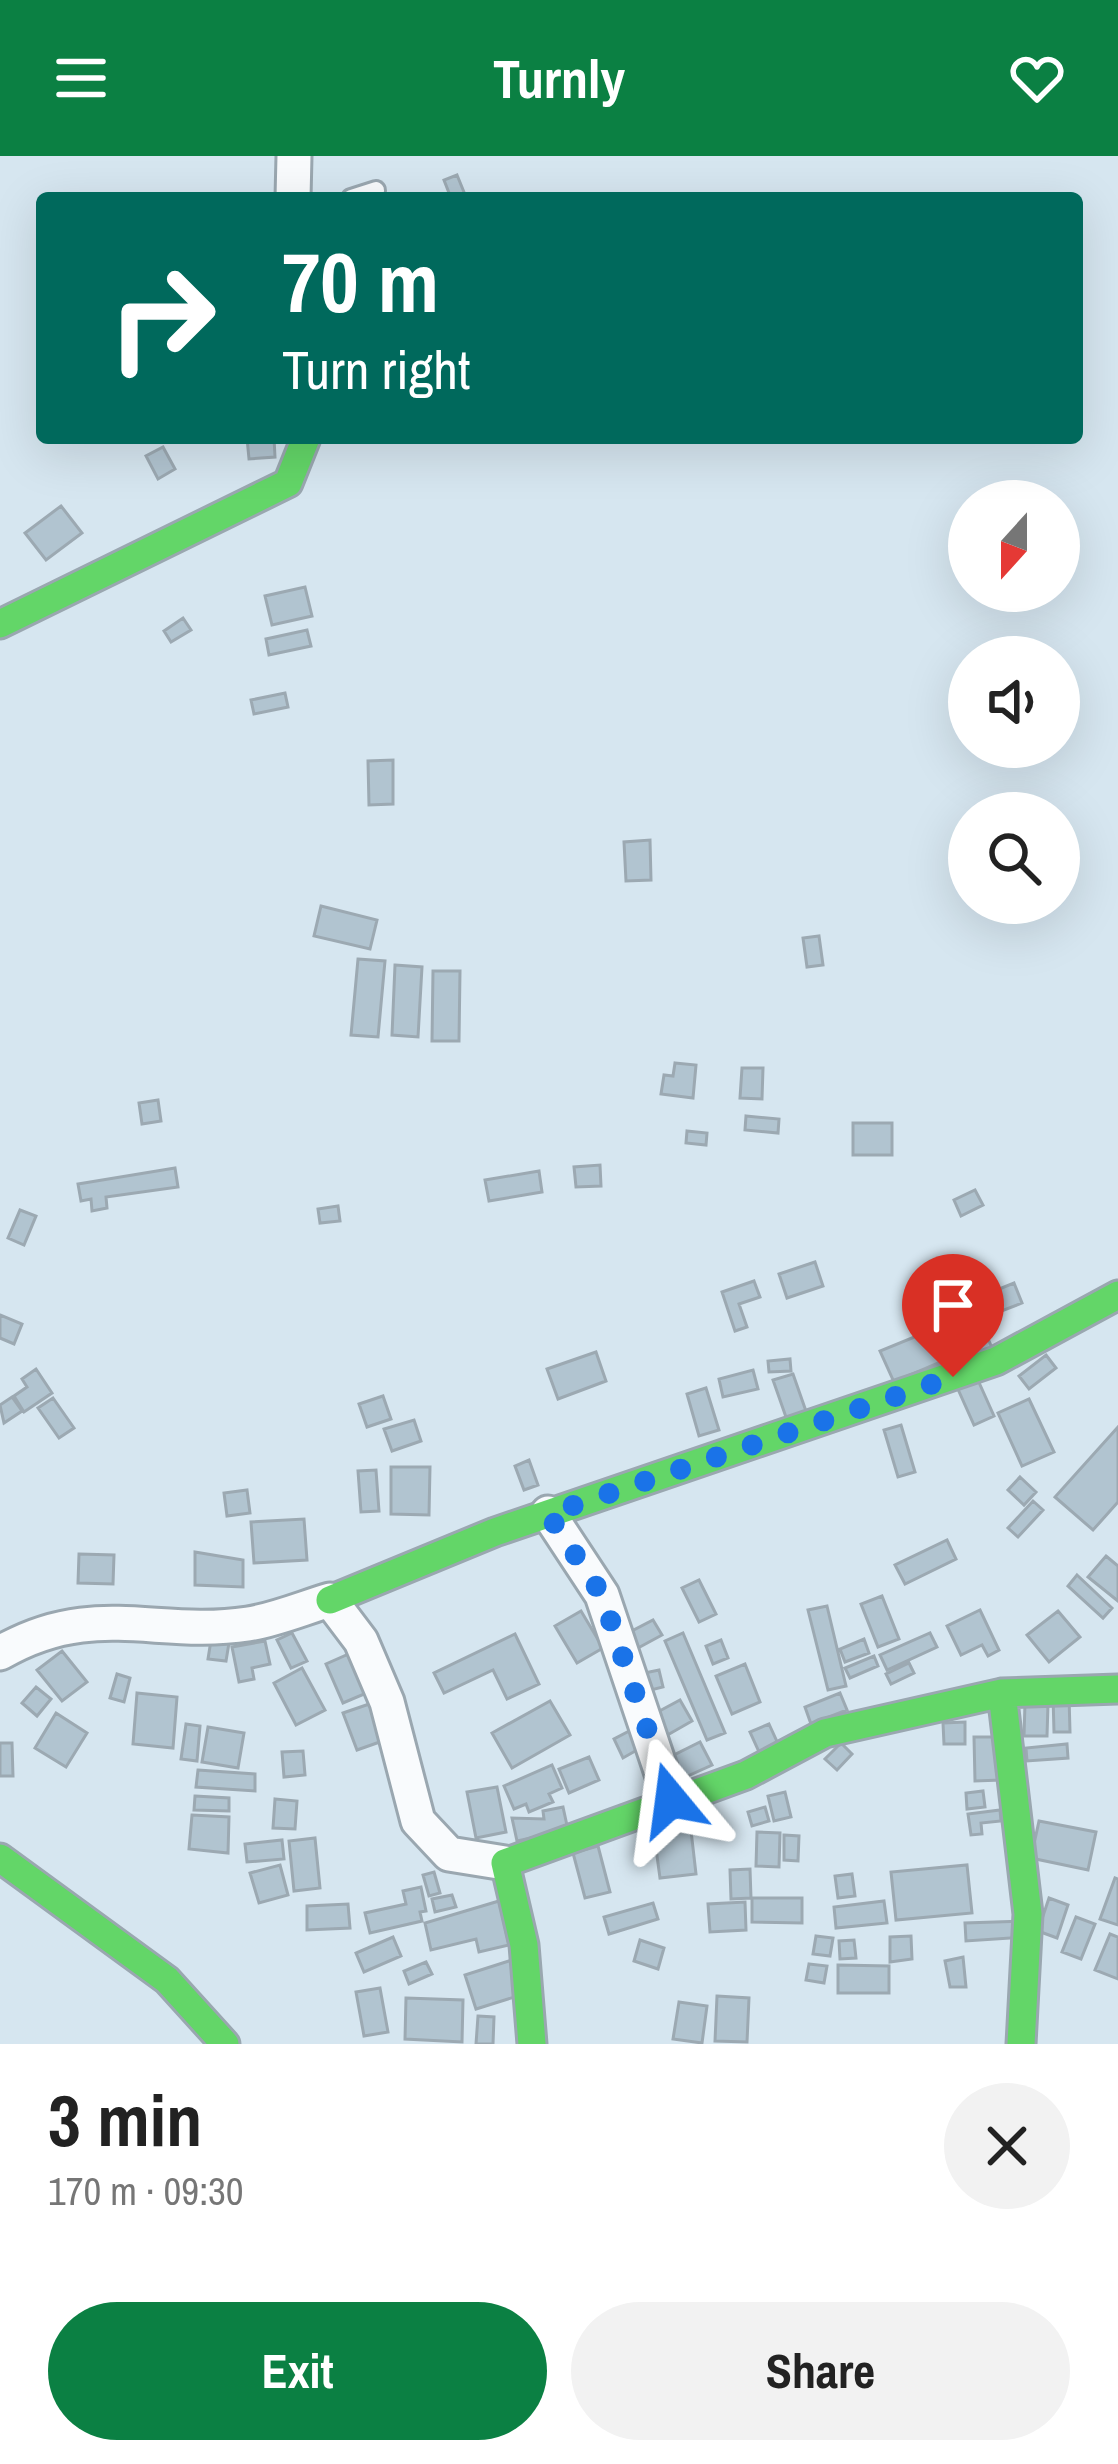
<!DOCTYPE html>
<meta charset="utf-8">
<style>
body{margin:0;font-family:"Archivo Narrow",sans-serif;background:#f2f2f2;color:#222;height:100vh;display:flex;flex-direction:column;font-size:45px;white-space:nowrap}
*{box-sizing:border-box;margin:0}
p{font-size:39px;color:#767676}
.icon{flex:none;width:66px;height:66px;fill:none;stroke:currentColor;stroke-width:2;stroke-linecap:round;stroke-linejoin:round}
.map{position:relative;height:1888px;overflow:hidden}
.drawer{display:flex;flex-direction:column;background:#fff;flex:1}
.drawer>*{flex:none}
.hud{position:absolute;left:36px;top:36px;width:1047px;height:252px;border-radius:12px;box-shadow:0 12px 48px #0002;background:#00695c;color:#fff;overflow:hidden}
.needle{width:78px;rotate:201deg}
.tools{position:absolute;left:948px;top:324px;display:grid;gap:24px}
.tools a{display:grid;place-items:center;width:132px;height:132px;border-radius:50%;background:#fff;box-shadow:0 12px 48px #0002;font-size:60px}
.pin{position:absolute;display:grid;place-items:center;width:102px;height:102px;color:#fff;margin:-123px -51px;border-radius:50% 50% 50% 0;rotate:-45deg;box-shadow:0 0 12px #0007}
.pin .icon{rotate:45deg}
.me{position:absolute;width:132px;margin:-66px;rotate:344deg;stroke-linejoin:round;filter:drop-shadow(0 0 9px #0008)}
.turn{display:flex;align-items:center;gap:42px;height:252px;padding:0 48px;font-size:54px}
.turn .icon{width:156px;height:156px;stroke-width:2.5}
.turn b{display:block;font-size:84px;line-height:102px}
.round{display:grid;place-items:center;flex:none;width:126px;height:126px;border-radius:63px;background:#f2f2f2}
.head{display:flex;align-items:center;justify-content:space-between;height:204px;padding:0 48px}
h1{font-size:72px;font-weight:800;line-height:90px}
.action{display:flex;gap:24px;margin-top:auto;padding:24px 48px}
.action a{flex:1;height:138px;border-radius:72px;background:#0b8043;color:#fff;font-size:48px;font-weight:800;line-height:138px;text-align:center}
.action a+a{background:#f2f2f2;color:#222}
header{display:flex;justify-content:space-between;align-items:center;height:156px;padding:0 48px;background:#0b8043;color:#fff;font-size:54px;font-weight:800}
.map>svg:first-child{display:block}
.building{fill:#b1c4d0;stroke:#9ca9b2;stroke-width:3}
.lines{fill:none;stroke-linecap:round;stroke-linejoin:round}
.lane-casing{stroke:#9aa7b0;stroke-width:22}
.street-casing{stroke:#9aa7b0;stroke-width:39}
.fast-casing{stroke:#9aa7b0;stroke-width:33}
.lane{stroke:#f9fbfd;stroke-width:16}
.street{stroke:#f9fbfd;stroke-width:33}
.fast{stroke:#63d668;stroke-width:27}
.route{stroke:#1a73e8;stroke-width:21;stroke-dasharray:0 37.8}
</style>
<header><svg class="icon" aria-label="menu" viewBox="0 0 24 24"><path d="M4 6h16M4 12h16M4 18h16"/></svg>Turnly<svg class="icon" aria-label="heart" viewBox="0 0 24 24"><path d="M12 20l-8-8c-3-5 5-10 8-4 3-6 11-1 8 4z"/></svg></header>
<div class="map">
<svg width="1118" height="1888" viewBox="0 0 1118 1888">
<rect width="100%" height="100%" fill="#d6e6f0"/>
<path class="building" d="M457,19L466,41L463,42H451L444,24Z
M247,282H274L275,301L249,303Z
M163,291L175,313L158,323L146,300Z
M61,350L82,377L46,404L25,377Z
M305,431L312,460L272,469L265,440Z
M183,462L191,474L171,486L164,475Z
M307,474L311,490L269,499L266,483Z
M285,537L288,551L254,558L251,544Z
M393,604V648L369,649L368,605Z
M650,684L651,724L626,725L624,686Z
M321,750L377,764L370,793L314,780Z
M819,780L823,809L807,811L803,782Z
M358,803L385,805L378,881L351,879Z
M395,809L422,811L418,881L392,879Z
M433,815H460L459,885H432Z
M675,907L696,909L693,942L661,938L664,919L673,920Z
M742,912H763L762,943L740,942Z
M158,944L161,965L142,968L139,947Z
M746,960L779,963L778,977L745,974Z
M853,967H892V999H853Z
M687,975L707,977L706,989L686,987Z
M600,1009L601,1030L576,1031L574,1011Z
M175,1012L178,1031L106,1041L107,1052L92,1055L91,1043L81,1045L78,1028Z
M539,1015L542,1036L489,1045L485,1024Z
M975,1034L983,1049L961,1060L954,1044Z
M338,1050L340,1065L320,1067L318,1053Z
M20,1054L36,1060L24,1089L8,1082Z
M815,1106L823,1130L787,1142L779,1118Z
M754,1125L760,1141L739,1148L747,1171L735,1175L722,1136Z
M1014,1127L1022,1147L991,1159L984,1139Z
M0,1159L22,1168L14,1188L0,1182Z
M980,1164L992,1192L964,1203L952,1175Z
M929,1175L943,1205L894,1226L880,1195Z
M596,1196L606,1225L558,1243L547,1213Z
M1046,1199L1056,1212L1029,1233L1019,1220Z
M790,1203L791,1215L769,1216L768,1205Z
M36,1213L52,1237L24,1256L14,1240L27,1231L22,1223Z
M753,1214L758,1233L723,1241L719,1223Z
M793,1218L807,1258L787,1264L773,1224Z
M977,1222L994,1260L974,1269L957,1231Z
M706,1232L719,1274L699,1280L687,1238Z
M383,1240L391,1263L367,1271L359,1248Z
M12,1241L22,1255L4,1267L0,1249Z
M53,1242L74,1272L59,1282L38,1252Z
M1029,1243L1054,1296L1022,1310L998,1257Z
M414,1264L421,1285L392,1295L384,1273Z
M901,1269L915,1316L898,1321L884,1274Z
M1118,1271V1346L1093,1374L1055,1341Z
M529,1304L538,1329L524,1334L515,1310Z
M391,1311H430L429,1359L391,1358Z
M376,1314L379,1355L361,1356L358,1315Z
M1020,1321L1036,1336L1024,1349L1008,1334Z
M247,1334L250,1357L227,1360L224,1337Z
M1033,1345L1043,1354L1018,1381L1008,1372Z
M304,1363L307,1404L254,1407L251,1366Z
M947,1384L956,1403L905,1428L895,1409Z
M195,1396L243,1404V1431L195,1429Z
M79,1398L114,1399L113,1428L78,1427Z
M1106,1400L1118,1410V1445L1088,1421Z
M1077,1419L1112,1452L1103,1462L1068,1430Z
M699,1424L716,1458L699,1466L682,1432Z
M882,1440L899,1483L878,1491L861,1448Z
M827,1450L846,1530L828,1534L808,1454Z
M980,1454L999,1494L988,1500L982,1489L961,1499L947,1470Z
M581,1455L603,1492L577,1507L555,1470Z
M1058,1455L1080,1481L1049,1506L1027,1479Z
M653,1464L662,1479L638,1492L630,1476Z
M292,1477L307,1505L291,1512L277,1484Z
M683,1477L725,1577L707,1584L665,1485Z
M930,1477L937,1491L887,1514L880,1499Z
M212,1478L230,1481L226,1505L208,1503Z
M515,1478L539,1528L507,1543L493,1514L444,1537L434,1517Z
M864,1483L869,1497L845,1506L840,1493Z
M721,1484L728,1502L713,1508L706,1490Z
M265,1485L270,1508L252,1512L254,1523L239,1526L232,1491Z
M62,1495L87,1526L62,1545L37,1514Z
M351,1497L369,1536L343,1547L326,1508Z
M874,1500L878,1510L850,1522L845,1512Z
M909,1507L914,1517L891,1528L886,1518Z
M745,1508L760,1546L732,1558L716,1520Z
M302,1512L325,1554L296,1569L274,1527Z
M659,1514L663,1531L639,1537L635,1519Z
M117,1518L130,1522L124,1546L110,1542Z
M36,1531L51,1543L37,1560L22,1547Z
M137,1537L177,1541L173,1592L133,1588Z
M840,1537L847,1554L811,1568L805,1551Z
M1053,1540H1069L1070,1576H1054Z
M680,1544L692,1565L664,1581L652,1559Z
M378,1545L391,1582L357,1594L343,1557Z
M550,1545L570,1579L512,1612L492,1577Z
M1025,1547L1048,1548L1047,1580H1024Z
M56,1557L87,1577L66,1611L35,1592Z
M965,1566V1588H944L943,1567Z
M186,1568L200,1570L197,1605L181,1603Z
M769,1568L779,1590L760,1598L750,1576Z
M208,1571L244,1577L238,1612L202,1606Z
M635,1572L644,1590L623,1602L614,1583Z
M974,1581H999L1001,1624L975,1625Z
M700,1586L712,1609L681,1623L670,1601Z
M0,1587H12L13,1620H0Z
M841,1587L852,1598L837,1614L825,1603Z
M1067,1588L1068,1602L1027,1605L1026,1592Z
M303,1595L305,1619L284,1621L282,1596Z
M589,1601L599,1624L569,1637L559,1613Z
M552,1609L562,1632L549,1638L553,1646L529,1656L526,1648L514,1653L504,1630Z
M198,1614L255,1618V1635L196,1631Z
M497,1631L506,1676L476,1682L467,1636Z
M983,1635L985,1651L967,1653L966,1637Z
M785,1636L791,1661L774,1665L768,1640Z
M195,1640L229,1642V1655L194,1654Z
M275,1643L297,1645L295,1673L273,1672Z
M563,1651L568,1674L517,1685L512,1662L544,1663L543,1655Z
M765,1651L769,1665L752,1670L748,1656Z
M1000,1654L1001,1665L981,1667L982,1678L971,1679L968,1658Z
M192,1659L229,1661L228,1697L189,1693Z
M1039,1665L1096,1676L1088,1714L1031,1702Z
M690,1666L696,1718L660,1722L653,1670Z
M757,1676L780,1677L779,1711L756,1710Z
M784,1679L799,1680L798,1705L784,1704Z
M315,1682L320,1732L294,1735L289,1685Z
M282,1684L284,1703L247,1706L245,1688Z
M598,1690L610,1736L585,1742L573,1697Z
M280,1709L288,1739L259,1747L250,1717Z
M967,1709L972,1757L896,1764L891,1716Z
M750,1713L751,1742L731,1743L730,1714Z
M434,1716L440,1737L429,1740L423,1719Z
M852,1718L855,1740L838,1742L835,1720Z
M1115,1722L1118,1723V1769L1100,1763Z
M421,1731L426,1755L420,1756L422,1765L370,1777L365,1757L406,1748L403,1735Z
M452,1739L456,1751L435,1756L432,1743Z
M752,1742H802V1767L752,1766Z
M1049,1742L1068,1749L1057,1782L1038,1775Z
M499,1745L509,1789L479,1796L476,1783L431,1794L425,1767Z
M884,1745L887,1767L836,1772L834,1751Z
M745,1746L746,1774L710,1776L708,1748Z
M653,1747L658,1763L609,1778L604,1761Z
M348,1748L350,1772L307,1774V1750Z
M1076,1761L1095,1768L1081,1803L1062,1796Z
M1023,1765L1024,1781L966,1785L965,1767Z
M1110,1778L1118,1781V1823L1095,1814Z
M816,1780L833,1782L830,1800L813,1798Z
M911,1780L912,1803L890,1806V1781Z
M393,1781L401,1800L364,1816L356,1797Z
M640,1784L664,1792L658,1813L634,1805Z
M854,1784L856,1802L840,1803L839,1785Z
M963,1801L966,1831H950L945,1805Z
M515,1803L527,1837L476,1853L465,1819Z
M426,1806L432,1818L409,1828L404,1815Z
M809,1808L827,1810L824,1827L806,1824Z
M838,1809L889,1810V1837H838Z
M380,1832L388,1876L364,1880L356,1836Z
M717,1840L749,1842L747,1886L715,1885Z
M406,1842L463,1844L462,1886L405,1883Z
M679,1846L707,1850L702,1887L673,1883Z
M478,1860L494,1861L493,1888H476Z"/>
<g class="lines">
<defs>
<path id="lane" d="M351,42L376,34"/>
<path id="street" d="M293,42L294,0
M548,1357L602,1439L671,1644
M0,1497C93,1443 156,1482 248,1468C275,1464 303,1452 330,1444L361,1485L387,1546L418,1665L449,1698L505,1707"/>
<path id="fast" d="M0,468L288,327L306,282
M330,1444L495,1376L996,1205L1118,1139
M1002,1537L1028,1758L1021,1888
M0,1702L167,1824L225,1888
M532,1888L524,1789L505,1707L746,1619L825,1577L1002,1537L1118,1533"/>
</defs>
<use href="#lane" class="lane-casing"/>
<use href="#street" class="street-casing"/>
<use href="#fast" class="fast-casing"/>
<use href="#lane" class="lane"/>
<use href="#street" class="street"/>
<use href="#fast" class="fast"/>
</g>
<g class="lines">
<path class="route" d="M671,1644L602,1439L548,1358L953,1221"/>
</g>
</svg>
<div class="tools">
<a><svg class="needle" viewBox="-14 -14 28 28"><path d="M0-13l5 13h-10z" fill="#e53935"/><path d="M0 13l5-13h-10z" fill="#767676"/></svg></a>
<a><svg class="icon" aria-label="sound" viewBox="0 0 24 24"><path d="M4 9h4l5-4v14l-5-4H4zM17 9q2 3 0 6"/></svg></a>
<a><svg class="icon" aria-label="search" viewBox="0 0 24 24"><circle cx="10" cy="10" r="6"/><path d="M15 15l6 6"/></svg></a>
</div>
<div class="pin" style="left:953px;top:1221px;background:#d93025"><svg class="icon" aria-label="arrive" viewBox="0 0 24 24"><path d="M6 21V4h12l-3 4 3 4H6"/></svg></div>
<svg class="me" style="left:671px;top:1644px" viewBox="-20 -20 40 40"><path d="M0-17L14 15 0 8-14 15z" fill="#1a73e8" stroke="#fff" stroke-width="4"/></svg>
<div class="hud">
<div class="turn"><svg class="icon" aria-label="right" viewBox="0 0 24 24"><path d="M7 20v-9h11M14 6l5 5-5 5"/></svg><div><b>70 m</b>Turn right</div></div>
</div>
</div>
<section class="drawer">
<div class="head"><div><h1>3 min</h1><p>170 m · 09:30</p></div><a class="round"><svg class="icon" aria-label="close" viewBox="0 0 24 24"><path d="M6 6l12 12M18 6L6 18"/></svg></a></div>
<div class="action"><a>Exit</a><a>Share</a></div>
</section>
